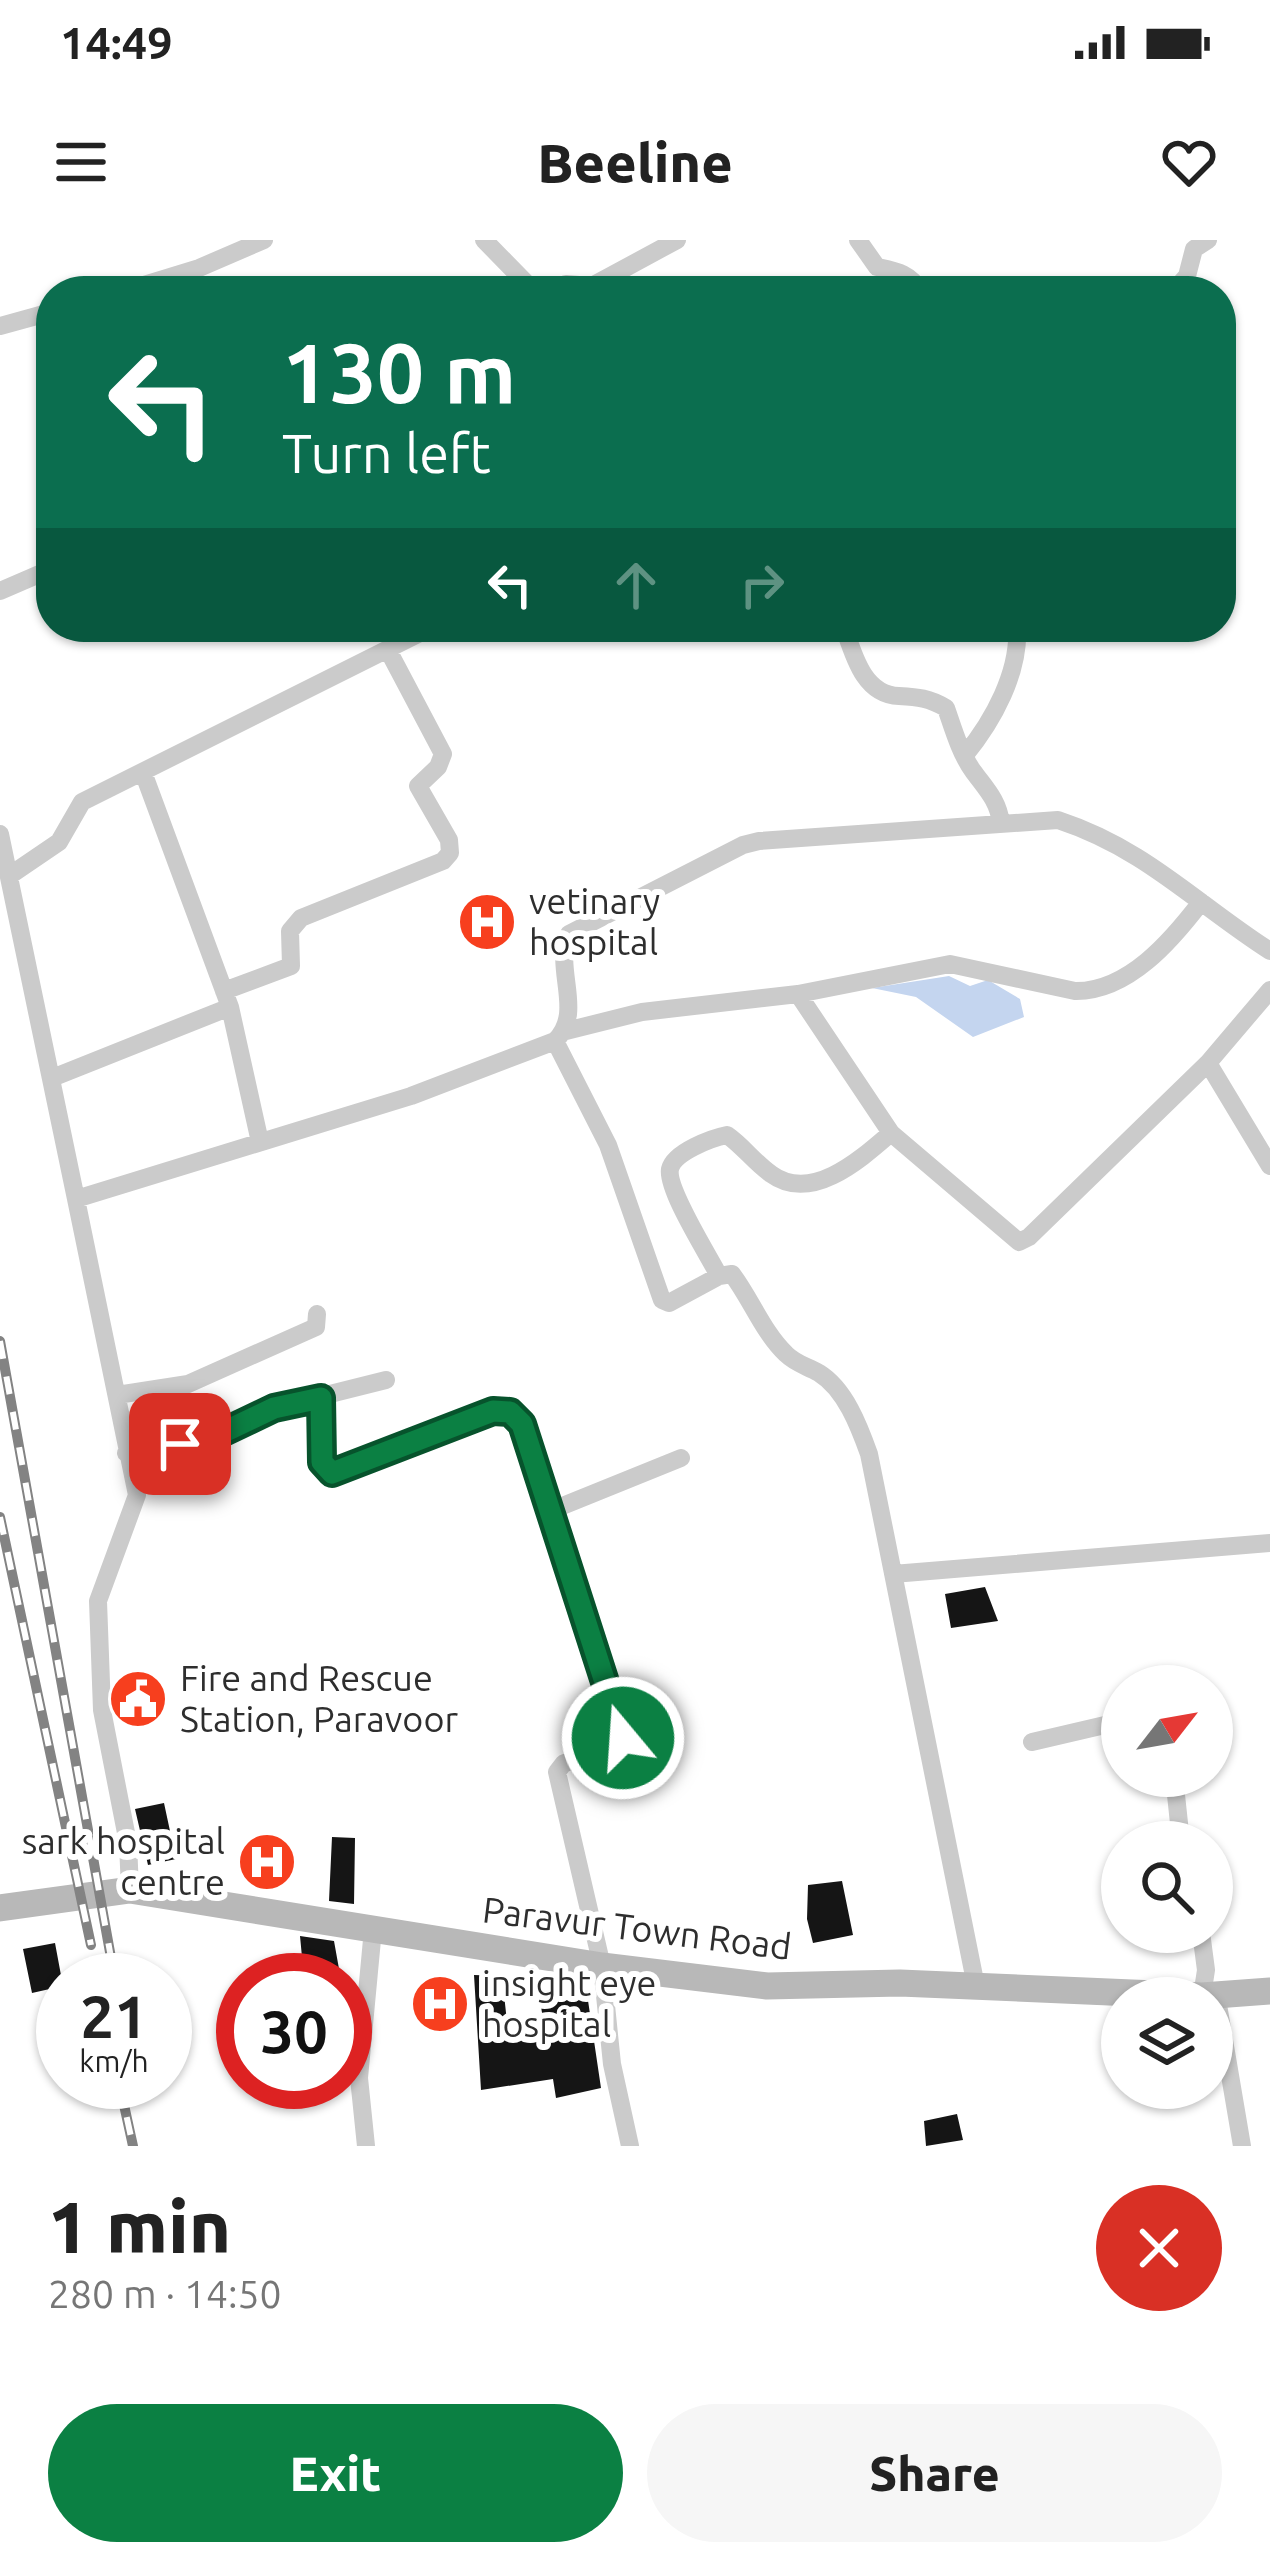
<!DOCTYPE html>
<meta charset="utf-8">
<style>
body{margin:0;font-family:Ubuntu,sans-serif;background:#f6f6f6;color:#222;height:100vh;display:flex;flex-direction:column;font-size:45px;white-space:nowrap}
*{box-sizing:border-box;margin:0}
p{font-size:39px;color:#767676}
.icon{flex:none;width:66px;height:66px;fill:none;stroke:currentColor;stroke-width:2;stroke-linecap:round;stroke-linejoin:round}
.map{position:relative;height:1906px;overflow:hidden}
.drawer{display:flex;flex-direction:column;background:#fff;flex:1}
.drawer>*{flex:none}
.banner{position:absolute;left:36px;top:36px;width:1200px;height:366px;border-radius:48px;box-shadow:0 3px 9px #0004;background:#0b6e4f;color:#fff;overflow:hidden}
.needle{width:78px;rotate:59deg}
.fabs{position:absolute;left:1101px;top:1425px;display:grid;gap:24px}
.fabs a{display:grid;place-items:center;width:132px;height:132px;border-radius:50%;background:#fff;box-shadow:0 3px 9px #0004;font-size:60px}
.speed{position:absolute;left:36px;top:1713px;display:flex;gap:24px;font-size:60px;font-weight:700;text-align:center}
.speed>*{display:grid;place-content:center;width:156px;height:156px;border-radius:50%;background:#fff;box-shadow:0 3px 9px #0004;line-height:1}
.speed small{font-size:30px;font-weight:400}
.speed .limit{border:18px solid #d22;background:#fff;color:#111}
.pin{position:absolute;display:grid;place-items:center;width:102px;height:102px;color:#fff;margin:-51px;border-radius:24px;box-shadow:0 6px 18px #0006}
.me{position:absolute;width:132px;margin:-66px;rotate:342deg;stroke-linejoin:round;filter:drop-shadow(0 0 9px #0008)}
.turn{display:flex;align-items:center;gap:42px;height:252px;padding:0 48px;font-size:54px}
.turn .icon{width:156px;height:156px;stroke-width:2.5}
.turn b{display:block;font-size:84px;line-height:102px}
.lanes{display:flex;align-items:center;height:114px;padding:0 48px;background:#0003;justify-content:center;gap:60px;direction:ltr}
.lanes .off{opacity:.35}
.round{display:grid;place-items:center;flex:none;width:126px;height:126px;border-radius:63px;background:#f6f6f6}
.headline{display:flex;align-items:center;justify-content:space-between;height:204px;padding:0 48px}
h1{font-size:72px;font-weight:800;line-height:90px}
.cta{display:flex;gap:24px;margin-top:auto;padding:24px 48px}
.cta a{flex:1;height:138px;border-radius:72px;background:#0b8043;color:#fff;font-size:48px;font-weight:800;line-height:138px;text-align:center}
.cta a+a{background:#f6f6f6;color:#222}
.status{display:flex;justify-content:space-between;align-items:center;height:84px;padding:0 60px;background:#fff;direction:ltr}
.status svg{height:33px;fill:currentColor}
header{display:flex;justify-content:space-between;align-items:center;height:156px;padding:0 48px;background:#fff;font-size:54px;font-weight:800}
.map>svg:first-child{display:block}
.water{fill:#c4d5ef}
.building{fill:#151515}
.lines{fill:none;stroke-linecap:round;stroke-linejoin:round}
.street{stroke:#cbcbcb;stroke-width:18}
.secondary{stroke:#b8b8b8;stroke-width:27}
.rail-casing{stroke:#838383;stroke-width:10}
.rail{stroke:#fff;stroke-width:6;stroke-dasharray:18;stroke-linecap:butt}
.route-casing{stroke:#07532c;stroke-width:30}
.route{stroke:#0b8043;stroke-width:21}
.labels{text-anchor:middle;stroke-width:12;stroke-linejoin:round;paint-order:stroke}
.poi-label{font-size:36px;fill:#2e2e2e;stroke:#fff;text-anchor:start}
.street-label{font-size:36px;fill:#2e2e2e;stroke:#fff}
</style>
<div class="status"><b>14:49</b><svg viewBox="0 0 49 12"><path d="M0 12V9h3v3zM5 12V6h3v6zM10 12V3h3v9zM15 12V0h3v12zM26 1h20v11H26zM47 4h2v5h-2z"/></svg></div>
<header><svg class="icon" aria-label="menu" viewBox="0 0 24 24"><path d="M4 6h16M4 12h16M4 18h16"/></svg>Beeline<svg class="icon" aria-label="heart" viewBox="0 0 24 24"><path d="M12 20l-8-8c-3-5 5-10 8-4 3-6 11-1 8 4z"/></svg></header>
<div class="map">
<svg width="1270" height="1906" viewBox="0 0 1270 1906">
<rect width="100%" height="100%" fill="#fff"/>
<path class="water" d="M949,736L970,746L988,740L1020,759L1024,777L973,797L916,757L872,748Z"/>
<path class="building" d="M985,1347L998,1381L951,1388L945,1354Z
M143,1430L160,1475L148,1482L145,1475L130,1482L117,1443L130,1438L128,1433Z
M164,1563L176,1619L148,1625L135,1569Z
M332,1597L355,1598L354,1664L329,1661Z
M842,1641L853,1695L813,1703L807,1679L808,1645Z
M300,1696L334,1701L341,1740H320L318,1727L302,1717Z
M55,1703L63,1746L32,1753L23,1709Z
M474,1735L502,1736L507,1782L543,1779L539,1754L586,1747L601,1848L556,1858L553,1839L481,1850Z
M957,1874L963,1900L926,1906L924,1881Z"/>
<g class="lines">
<path class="street" d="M484,0L534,51
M858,0L877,27C896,31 910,33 920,51
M124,51L199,28L264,0
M546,51L566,44L592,46
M595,51L592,46L677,0
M1174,51L1187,36L1194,9L1208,0
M0,86L51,72
M0,351L51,329
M828,387L846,393C855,420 866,455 899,456C918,457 929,458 946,468C953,488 960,513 973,531C986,549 998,560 1001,583
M965,515C993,481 1020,432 1017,387
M143,532L230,767L260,902
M0,594L76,959
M9,636L59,602L82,562L432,387
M1270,750L1208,823L1270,926
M224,751L291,726L290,691L301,678L443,621L450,613L449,600L418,546L438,527L443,514L388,410
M798,754L891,893L1019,1002L1029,997L1208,823
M566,791L642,772L798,754L950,724L1075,751C1128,752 1172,700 1201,662
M555,801L608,905L662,1060L669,1063L719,1036L732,1034C751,1059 763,1092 786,1114C796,1124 807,1126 819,1133C845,1149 859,1186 869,1214L976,1746
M52,838L230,767
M719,1036C709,1016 666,949 670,929C674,912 712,898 727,895C743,906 755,923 771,934C812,964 862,918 891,893
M117,1155L188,1144L316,1087L317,1074
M321,1158L323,1222L332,1233L493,1171L510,1172L522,1184L623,1498L617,1513L564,1523L557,1532L602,1726L612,1824L630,1906
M126,1213L207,1200L274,1168L386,1140
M550,1271L681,1218
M893,1334L1270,1303
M1032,1502L1122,1481
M1174,1536L1181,1602
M130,1650L128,1603L102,1470L98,1361L137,1255L76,959L411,856L555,801C585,772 553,729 569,694L743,605L759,601L1058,580C1146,609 1195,663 1270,711
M1201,1692L1206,1730L1202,1756
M1216,1753L1242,1906
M366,1906L359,1838L373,1689"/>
<path class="secondary" d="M0,1668L130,1650L602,1726L767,1746L900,1743L1202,1756L1270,1751"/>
<defs>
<path id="rail" d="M0,1101L115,1740
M0,1277L91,1705
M119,1842L133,1906"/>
</defs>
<use href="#rail" class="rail-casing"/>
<use href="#rail" class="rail"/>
</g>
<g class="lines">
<defs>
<path id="route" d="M180,1204L207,1200L274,1168L321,1158L322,1222L332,1233L493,1171L510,1172L522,1184L623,1498"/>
</defs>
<use href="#route" class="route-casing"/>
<use href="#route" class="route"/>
</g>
<defs>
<symbol id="hospital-disc" viewBox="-11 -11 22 22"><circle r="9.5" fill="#f73f1e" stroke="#fff"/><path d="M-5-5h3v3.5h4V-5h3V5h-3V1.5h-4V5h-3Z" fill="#fff"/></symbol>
<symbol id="civic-disc" viewBox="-11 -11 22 22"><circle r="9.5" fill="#f73f1e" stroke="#fff"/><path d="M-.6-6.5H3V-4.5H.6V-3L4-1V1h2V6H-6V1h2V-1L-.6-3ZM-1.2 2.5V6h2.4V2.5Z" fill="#fff"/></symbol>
</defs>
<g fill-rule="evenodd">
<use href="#hospital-disc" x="454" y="649" width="66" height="66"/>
<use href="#civic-disc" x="105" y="1426" width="66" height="66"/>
<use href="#hospital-disc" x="234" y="1589" width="66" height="66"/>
<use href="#hospital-disc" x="407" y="1731" width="66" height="66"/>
</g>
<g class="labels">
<g class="poi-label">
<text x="529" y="674">vetinary<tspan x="529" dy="41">hospital</tspan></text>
<text x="180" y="1451">Fire and Rescue<tspan x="180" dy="41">Station, Paravoor</tspan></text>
<text x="225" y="1614" text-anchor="end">sark hospital<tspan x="225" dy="41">centre</tspan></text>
<text x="482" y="1756">insight eye<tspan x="482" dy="41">hospital</tspan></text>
</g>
<g class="street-label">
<text transform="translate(637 1688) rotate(7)" y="13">Paravur Town Road</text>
</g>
</g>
</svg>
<div class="fabs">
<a><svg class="needle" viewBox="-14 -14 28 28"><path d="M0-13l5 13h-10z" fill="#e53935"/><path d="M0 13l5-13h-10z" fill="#767676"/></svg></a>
<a><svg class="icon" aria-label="search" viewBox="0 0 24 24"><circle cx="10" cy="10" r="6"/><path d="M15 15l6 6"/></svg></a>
<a><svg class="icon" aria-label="layers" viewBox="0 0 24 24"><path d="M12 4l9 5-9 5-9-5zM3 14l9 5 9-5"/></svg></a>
</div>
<div class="speed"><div>21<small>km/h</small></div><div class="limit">30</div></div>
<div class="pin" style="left:180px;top:1204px;background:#d93025"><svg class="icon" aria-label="arrive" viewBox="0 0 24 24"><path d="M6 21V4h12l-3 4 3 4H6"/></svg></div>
<svg class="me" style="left:623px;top:1498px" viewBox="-20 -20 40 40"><circle r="17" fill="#0b8043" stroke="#fff" stroke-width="3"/><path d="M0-11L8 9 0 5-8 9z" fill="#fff"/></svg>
<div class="banner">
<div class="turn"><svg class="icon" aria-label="left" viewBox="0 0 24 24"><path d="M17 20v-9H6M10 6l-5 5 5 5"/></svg><div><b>130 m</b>Turn left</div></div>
<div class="lanes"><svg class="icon" aria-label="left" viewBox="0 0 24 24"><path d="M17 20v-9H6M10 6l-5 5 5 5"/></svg><svg class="icon off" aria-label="ahead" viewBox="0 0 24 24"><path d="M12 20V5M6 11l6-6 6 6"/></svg><svg class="icon off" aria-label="right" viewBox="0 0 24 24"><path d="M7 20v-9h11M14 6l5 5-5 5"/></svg></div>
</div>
</div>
<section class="drawer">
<div class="headline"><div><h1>1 min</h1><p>280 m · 14:50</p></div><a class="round" style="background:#d93025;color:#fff"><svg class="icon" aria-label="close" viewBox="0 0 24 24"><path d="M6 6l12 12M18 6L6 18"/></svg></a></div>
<div class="cta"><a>Exit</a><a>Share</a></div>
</section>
